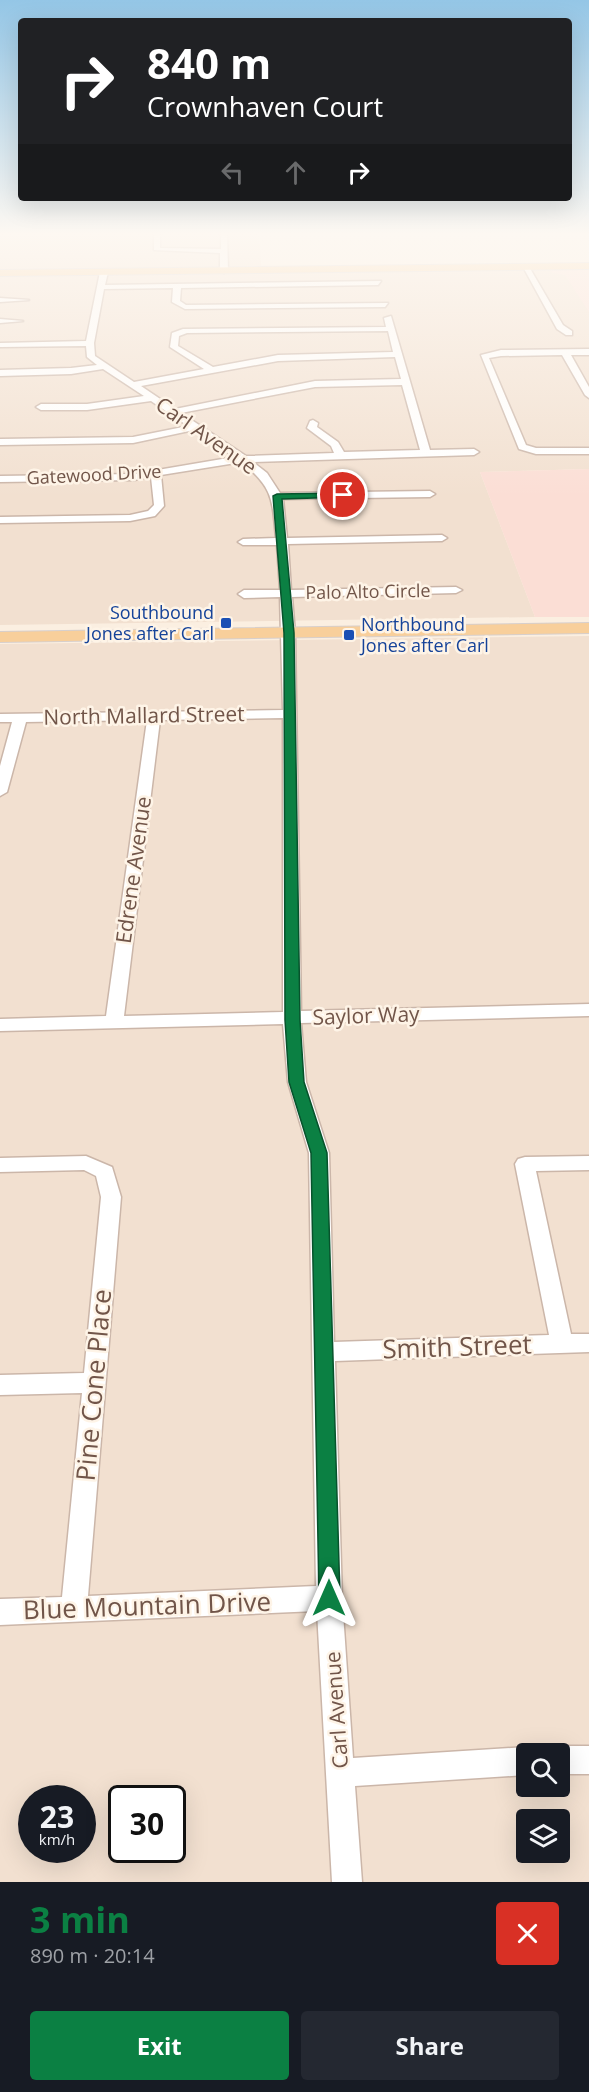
<!DOCTYPE html>
<meta charset="utf-8">
<style>
body{margin:0;font-family:"Open Sans",sans-serif;background:#242831;color:#f1f3f6;height:100vh;display:flex;flex-direction:column;font-size:22px;white-space:nowrap}
*{box-sizing:border-box;margin:0}
p{font-size:20px;color:#9ea1a6}
.icon{flex:none;width:33px;height:33px;fill:none;stroke:currentColor;stroke-width:2;stroke-linecap:round;stroke-linejoin:round}
.map{position:relative;height:1882px;overflow:hidden}
.side{display:flex;flex-direction:column;background:#171b24;flex:1}
.side>*{flex:none}
.top-card{position:absolute;left:18px;top:18px;width:554px;height:183px;border-radius:6px;box-shadow:0 6px 24px #0002;background:#202124;color:#fff;overflow:hidden}
.fabs{position:absolute;left:516px;top:1743px;display:grid;gap:12px}
.fabs a{display:grid;place-items:center;width:54px;height:54px;border-radius:6px;background:#171b24;box-shadow:0 6px 24px #0002;font-size:30px}
.speed{position:absolute;left:18px;top:1785px;display:flex;gap:12px;font-size:30px;font-weight:700;text-align:center}
.speed>*{display:grid;place-content:center;width:78px;height:78px;border-radius:50%;background:#171b24;box-shadow:0 6px 24px #0002;line-height:1}
.speed small{font-size:15px;font-weight:400}
.speed .limit{border:3px solid #111;border-radius:9px;background:#fff;color:#111}
.pin{position:absolute;display:grid;place-items:center;width:51px;height:51px;color:#fff;margin:-26px;border:3px solid #fff;border-radius:50%;box-shadow:0 2px 6px #0007}
.me{position:absolute;width:66px;margin:-33px;rotate:0deg;stroke-linejoin:round;filter:drop-shadow(0 0 4px #0008)}
.turn{display:flex;align-items:center;gap:21px;height:126px;padding:0 30px;font-size:27px}
.turn .icon{width:78px;height:78px;stroke-width:2.5}
.turn b{display:block;font-size:42px;line-height:51px}
.lanes{display:flex;align-items:center;height:57px;padding:0 30px;background:#0003;justify-content:center;gap:30px;direction:ltr}
.lanes .off{opacity:.35}
.round{display:grid;place-items:center;flex:none;width:63px;height:63px;border-radius:6px;background:#242831}
.summary{display:flex;align-items:center;justify-content:space-between;height:102px;padding:0 30px}
h1{font-size:36px;font-weight:700;line-height:45px;color:#0b8043}
.cta{display:flex;gap:12px;margin-top:auto;padding:12px 30px}
.cta a{flex:1;height:69px;border-radius:6px;background:#0b8043;color:#fff;font-size:24px;font-weight:700;line-height:69px;text-align:center}
.cta a+a{background:#242831;color:#f1f3f6}
.map>svg:first-child{display:block}
.residential{fill:#f2e0d0;fill-rule:evenodd}
.commercial{fill:#fbded5}
.lines{fill:none;stroke-linecap:round;stroke-linejoin:round}
.minor-casing{stroke:#cbb6a9;stroke-width:3}
.major-casing{stroke:#d7cfcc;stroke-width:2}
.minor{fill:#fff;fill-rule:evenodd}
.major{fill:#f8cf9b;fill-rule:evenodd}
.route{fill:#0b8043;stroke:#07532c;stroke-width:1.5}
.transit-dot{fill:#1a4fb4;stroke:#fef4e7;stroke-width:2}
.labels{text-anchor:middle;stroke-width:5;stroke-linejoin:round;paint-order:stroke}
.far-street-label{font-size:18px;fill:#715549;stroke:#fef4e7}
.far-transit-label{font-size:18px;fill:#164399;stroke:#fef4e7;text-anchor:end}
.street-label{font-size:21px;fill:#715549;stroke:#fef4e7}
.near-street-label{font-size:26px;fill:#715549;stroke:#fef4e7}
</style>
<div class="map">
<svg width="589" height="1882" viewBox="0 0 589 1882">
<rect width="100%" height="100%" fill="#fbefe1"/>
<path class="residential" d="M0,233H259L261,267L264,273L589,270V469L480,472L535,617L0,625Z
M589,636V1882H0V644ZM526,1754H560V1786H526ZM32,1798H82V1850H32ZM122,1798H172V1850H122ZM526,1820H560V1852H526Z"/>
<path class="commercial" d="M550,270H589V312L565,275L553,273Z
M589,469V617H535L480,472Z"/>
<g class="lines">
<defs>
<path id="minor" d="M154,233H160V248L221,249V233H227L228,271L224,273L220,271V253L154,250Z
M522,265H528L563,325L572,331V335H566L557,329Z
M104,270L108,272L105,285L381,281L378,285L181,288L180,301L186,305L388,303L385,307L185,309L172,302L173,288L104,289L94,343L95,356L134,382L204,369L170,347L172,333L183,329L386,327L384,318L391,316L430,450L474,449L479,452L474,455L253,462L267,473L280,493L430,491L435,494L430,497L283,499L287,538L442,535L447,538L442,541L288,544L291,590L456,587L462,590L456,593L292,597L295,633L301,1011L589,1004V1016L301,1023L306,1082L329,1153L334,1342L549,1335L515,1164L518,1159L525,1157L589,1156V1170L536,1171L571,1334H589V1352L335,1361L342,1598L353,1758L526,1747L537,1754H526V1775L355,1786L362,1882H332L317,1611L0,1625V1599L62,1597L82,1393L0,1395V1375L84,1373L101,1197L96,1176L84,1170L0,1172V1158L86,1156L112,1167L121,1197L88,1596L316,1586L309,1153L288,1082L283,1024L0,1031V1019L106,1016L147,720L26,722L7,792L0,796V766L12,722H0V714L283,710L280,597L244,598L238,594L244,590H280L277,545H243L238,542L243,539L276,538C272,499 274,489 242,462L161,475L164,506L155,516L130,521L0,523V517L130,515L148,511L154,505L151,477L134,480L0,482V476L134,474L234,457L194,430L133,443L0,445V439L133,437L188,426L151,401L87,410H41L36,407L41,404H87L144,396L103,369L71,374L0,376V370L71,368L97,365L87,357L86,346L0,347V343L86,341L100,272ZM388,331L393,352L278,355L213,367L178,346L179,336L187,333ZM395,357L401,379L315,381L175,409L141,386L278,361ZM402,385L420,450L344,452L338,442L317,427L318,423L313,420L310,421L307,428L331,446L334,453L246,456L181,413L315,387ZM283,718V1012L124,1016L160,720Z
M0,298L29,300L0,302Z
M0,319L23,321L0,323Z
M589,349V355H571L589,387V398L585,395L562,355L501,356L489,358L526,445L536,448H589V454H536L519,449L481,355L501,350Z
M560,1746H589V1774H560V1754H549Z"/>
<path id="major" d="M589,263V269L0,276V270Z
M589,623V633L0,642V632Z"/>
</defs>
<use href="#minor" class="minor-casing"/>
<use href="#major" class="major-casing"/>
<use href="#minor" class="minor"/>
<use href="#major" class="major"/>
</g>
<linearGradient id="sky" x2="0" y2="1"><stop stop-color="#94c6e6"/><stop offset="0.47" stop-color="#fdf8f2"/><stop offset="1" stop-color="#fdf8f2" stop-opacity="0"/></linearGradient>
<rect width="589" height="497" fill="url(#sky)"/>
<path class="route" d="M343,493L346,497L282,499L294,633L300,1020L304,1082L327,1153L340,1598L337,1605L329,1608L322,1605L319,1598L311,1153L289,1082L285,1020L284,633L273,496L277,494Z"/>
<g class="transit-dot">
<rect x="220" y="617" width="12" height="12" rx="3"/>
<rect x="343" y="629" width="12" height="12" rx="3"/>
</g>
<g class="labels">
<g class="far-street-label">
<text transform="translate(94 475) rotate(-3)" y="6">Gatewood Drive</text>
<text transform="translate(368 592) rotate(-1)" y="6">Palo Alto Circle</text>
</g>
<g class="far-transit-label">
<text x="214" y="619">Southbound<tspan x="214" dy="21">Jones after Carl</tspan></text>
<text x="361" y="631" text-anchor="start">Northbound<tspan x="361" dy="21">Jones after Carl</tspan></text>
</g>
<g class="street-label">
<text transform="translate(206 436) rotate(35)" y="7">Carl Avenue</text>
<text transform="translate(144 716) rotate(-1)" y="7">North Mallard Street</text>
<text transform="translate(134 870) rotate(-82)" y="7">Edrene Avenue</text>
<text transform="translate(366 1016) rotate(-2)" y="7">Saylor Way</text>
<text transform="translate(337 1710) rotate(-94)" y="7">Carl Avenue</text>
</g>
<g class="near-street-label">
<text transform="translate(457 1347) rotate(-2)" y="9">Smith Street</text>
<text transform="translate(94 1385) rotate(-85)" y="9">Pine Cone Place</text>
<text transform="translate(147 1606) rotate(-2)" y="9">Blue Mountain Drive</text>
</g>
</g>
</svg>
<div class="fabs">
<a><svg class="icon" aria-label="search" viewBox="0 0 24 24"><circle cx="10" cy="10" r="6"/><path d="M15 15l6 6"/></svg></a>
<a><svg class="icon" aria-label="layers" viewBox="0 0 24 24"><path d="M12 4l9 5-9 5-9-5zM3 14l9 5 9-5"/></svg></a>
</div>
<div class="speed"><div>23<small>km/h</small></div><div class="limit">30</div></div>
<div class="pin" style="left:343px;top:495px;background:#d93025"><svg class="icon" aria-label="arrive" viewBox="0 0 24 24"><path d="M6 21V4h12l-3 4 3 4H6"/></svg></div>
<svg class="me" style="left:329px;top:1598px" viewBox="-20 -20 40 40"><path d="M0-17L14 15 0 8-14 15z" fill="#0b8043" stroke="#fff" stroke-width="4"/></svg>
<div class="top-card">
<div class="turn"><svg class="icon" aria-label="right" viewBox="0 0 24 24"><path d="M7 20v-9h11M14 6l5 5-5 5"/></svg><div><b>840 m</b>Crownhaven Court</div></div>
<div class="lanes"><svg class="icon off" aria-label="left" viewBox="0 0 24 24"><path d="M17 20v-9H6M10 6l-5 5 5 5"/></svg><svg class="icon off" aria-label="ahead" viewBox="0 0 24 24"><path d="M12 20V5M6 11l6-6 6 6"/></svg><svg class="icon" aria-label="right" viewBox="0 0 24 24"><path d="M7 20v-9h11M14 6l5 5-5 5"/></svg></div>
</div>
</div>
<section class="side">
<div class="summary"><div><h1>3 min</h1><p>890 m · 20:14</p></div><a class="round" style="background:#d93025;color:#fff"><svg class="icon" aria-label="close" viewBox="0 0 24 24"><path d="M6 6l12 12M18 6L6 18"/></svg></a></div>
<div class="cta"><a>Exit</a><a>Share</a></div>
</section>
